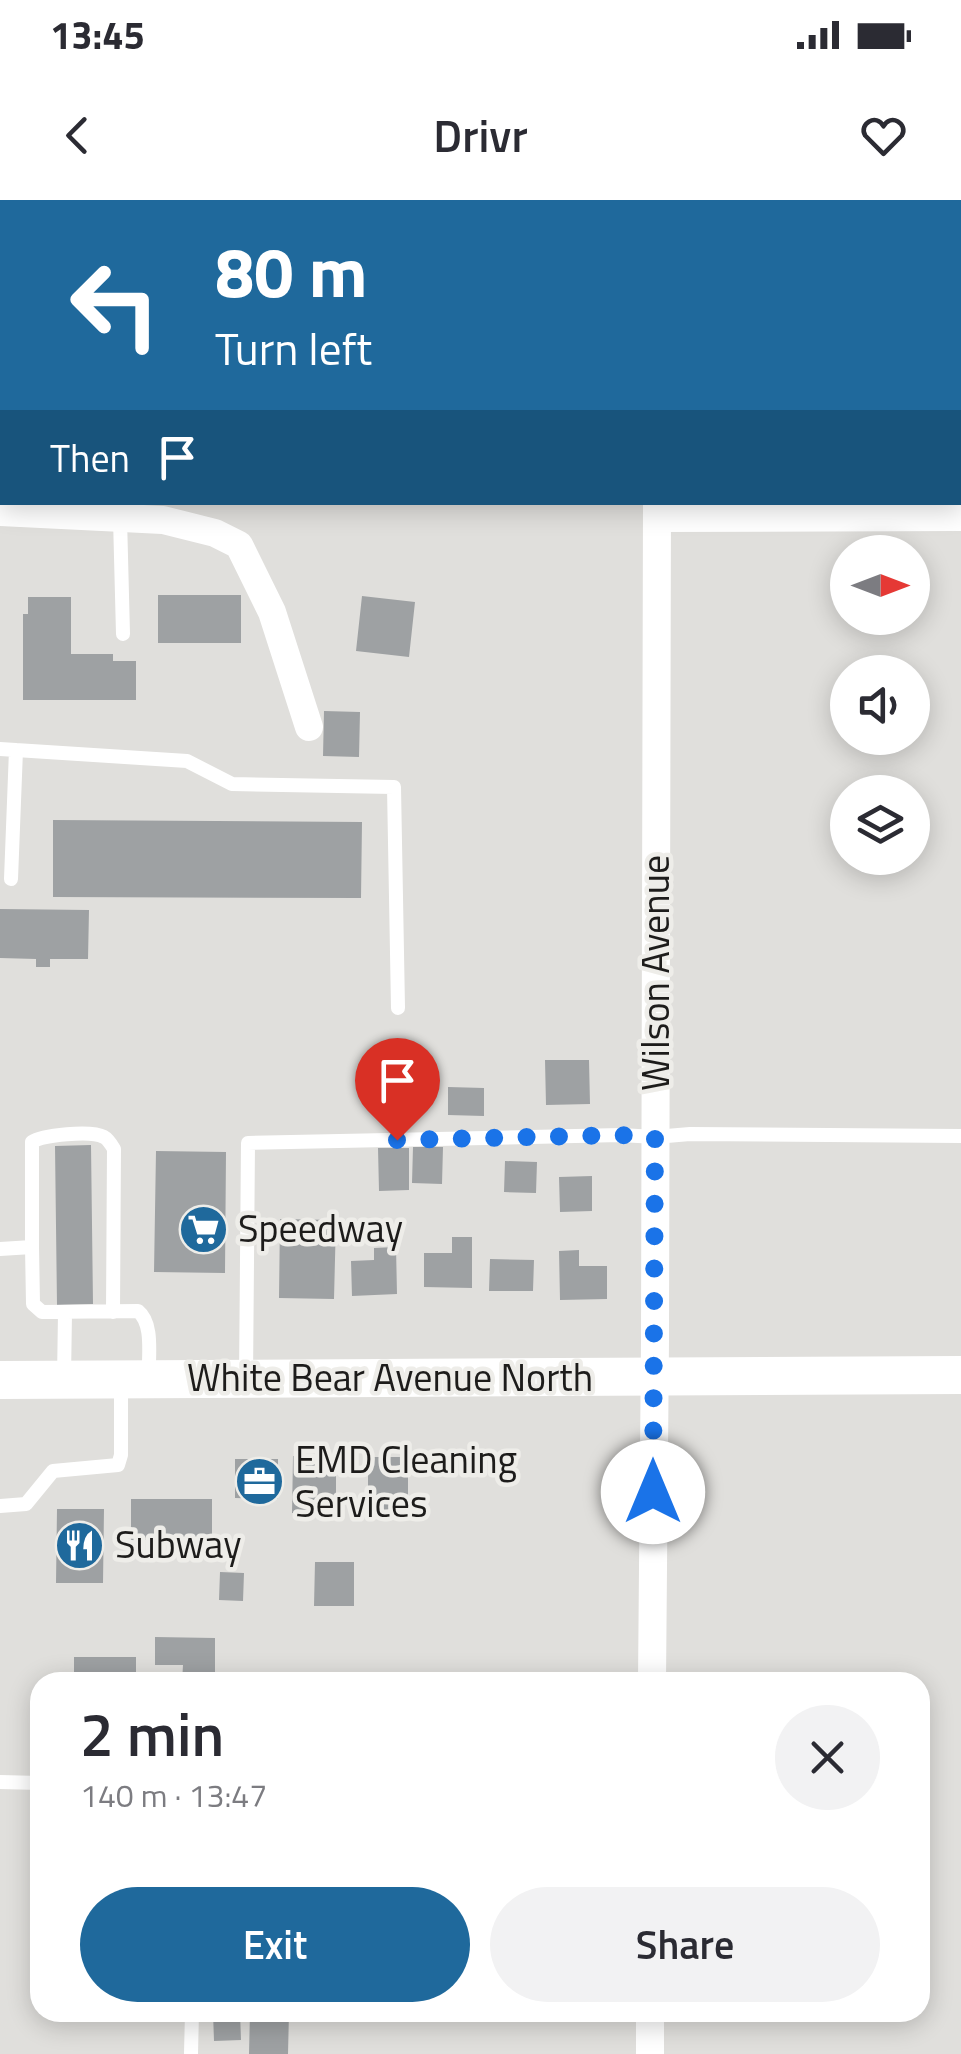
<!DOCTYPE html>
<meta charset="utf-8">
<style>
body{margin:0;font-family:"Titillium Web",sans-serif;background:#f2f2f3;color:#2b2b33;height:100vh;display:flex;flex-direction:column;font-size:38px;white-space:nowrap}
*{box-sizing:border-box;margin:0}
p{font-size:32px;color:#7c7c81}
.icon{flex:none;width:55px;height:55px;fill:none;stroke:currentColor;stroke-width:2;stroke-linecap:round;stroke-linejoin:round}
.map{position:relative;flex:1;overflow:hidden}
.side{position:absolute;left:30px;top:1472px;width:900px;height:350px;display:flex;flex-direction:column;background:#fff;border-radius:30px;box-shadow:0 5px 25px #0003}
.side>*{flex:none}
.guide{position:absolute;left:0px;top:0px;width:962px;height:305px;box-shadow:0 5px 25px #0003;background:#1f699c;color:#fff;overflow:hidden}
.needle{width:65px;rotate:90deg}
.buttons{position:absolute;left:830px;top:335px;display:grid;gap:20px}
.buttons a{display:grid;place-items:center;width:100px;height:100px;border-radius:50%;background:#fff;box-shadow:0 5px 25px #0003;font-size:50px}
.pin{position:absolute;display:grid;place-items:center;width:85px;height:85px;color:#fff;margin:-102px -42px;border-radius:50% 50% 50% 0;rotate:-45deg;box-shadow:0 0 10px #0007}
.pin .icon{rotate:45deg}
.me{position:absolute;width:110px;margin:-55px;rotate:0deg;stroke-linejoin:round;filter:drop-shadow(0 0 8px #0008)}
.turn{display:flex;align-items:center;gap:35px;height:210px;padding:0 50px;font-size:45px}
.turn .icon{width:130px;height:130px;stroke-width:2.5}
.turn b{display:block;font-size:70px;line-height:85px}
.then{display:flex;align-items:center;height:95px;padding:0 50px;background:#0003;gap:20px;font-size:38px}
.round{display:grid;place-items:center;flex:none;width:105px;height:105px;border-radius:52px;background:#f2f2f3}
.head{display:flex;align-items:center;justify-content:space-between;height:170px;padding:0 50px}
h1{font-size:60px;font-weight:600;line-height:75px}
.primary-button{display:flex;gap:20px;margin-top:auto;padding:20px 50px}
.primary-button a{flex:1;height:115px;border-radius:60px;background:#1f699c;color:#fff;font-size:40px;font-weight:600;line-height:115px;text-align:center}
.primary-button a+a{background:#f2f2f3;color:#2b2b33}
.status{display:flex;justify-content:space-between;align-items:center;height:70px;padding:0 50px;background:#fff;direction:ltr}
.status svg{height:28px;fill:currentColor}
header{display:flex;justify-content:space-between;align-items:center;height:130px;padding:0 50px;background:#fff;font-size:45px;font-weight:600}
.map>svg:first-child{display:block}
.building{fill:#9ea1a3}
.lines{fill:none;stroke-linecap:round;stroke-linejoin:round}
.service{stroke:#fff;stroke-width:14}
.minor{stroke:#fff;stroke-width:28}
.secondary{stroke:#fff;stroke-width:38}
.route{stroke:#1a73e8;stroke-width:18;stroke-dasharray:0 32.4}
.labels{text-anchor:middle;stroke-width:9;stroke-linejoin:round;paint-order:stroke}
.street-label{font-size:38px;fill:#1d1c1b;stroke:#eeede9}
.poi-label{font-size:38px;fill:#1d1c1b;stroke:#eeede9;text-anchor:start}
</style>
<div class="status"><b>13:45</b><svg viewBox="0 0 49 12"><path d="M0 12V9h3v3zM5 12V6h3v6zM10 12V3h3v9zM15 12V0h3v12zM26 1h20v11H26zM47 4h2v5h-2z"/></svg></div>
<header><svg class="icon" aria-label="back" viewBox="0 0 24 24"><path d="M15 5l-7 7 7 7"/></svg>Drivr<svg class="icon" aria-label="heart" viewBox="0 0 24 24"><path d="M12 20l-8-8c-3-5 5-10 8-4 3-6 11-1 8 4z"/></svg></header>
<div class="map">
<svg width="961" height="1854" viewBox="0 0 961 1854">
<rect width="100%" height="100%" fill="#e0dfdc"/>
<path class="building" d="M158,395H241V443H158Z
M362,396L415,402L409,457L356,451Z
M28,397H71V454H113V461H136V500H23V414H28Z
M324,511L360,512L359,557L323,556Z
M53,620L362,622L361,698L53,697Z
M0,709L89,710L88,759H50V767H36V759L0,758Z
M545,860H589L590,904L546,905Z
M448,887L484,888V916L448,915Z
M91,945L93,1104L57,1105L55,946Z
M413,947H443L442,984L412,983Z
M378,948H409V990L379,991Z
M156,951L226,952L225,1073L154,1072Z
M505,961L537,962L536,993L504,992Z
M592,976V1011L560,1012L559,977Z
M280,1019L336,1020L334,1099L279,1098Z
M452,1037H472V1088L424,1087V1053H452Z
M396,1047L397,1094L352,1096L351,1061L374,1060V1048Z
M579,1050V1066H607V1099L560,1100L559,1051Z
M490,1059L534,1060L533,1091H489Z
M293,1256L336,1257V1313H292Z
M368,1257H408V1310L368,1309Z
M235,1259H278V1299L235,1298Z
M131,1299H212V1340H131Z
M57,1309H104L103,1383H56Z
M315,1362H354V1406H314Z
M220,1372L244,1373L243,1401L219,1400Z
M155,1437L215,1438V1482H182L183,1465H155Z
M74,1457H136V1482H74Z
M213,1812H240L241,1840L214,1841Z
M250,1812H289L288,1854H249Z"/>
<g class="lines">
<path class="service" d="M120,318L123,434
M0,549L187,561L232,584L394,587L398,808
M11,679L16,550
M32,1047V942C42,935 91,930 104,937C108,939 111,944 114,949L113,1112
M0,1049L32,1047L33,1104L42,1112L138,1111C154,1124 148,1156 149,1175
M64,1178L65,1113
M246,1178L248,943L621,935L655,937L690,934L961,936
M0,1306L26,1304L53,1271L118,1265L121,1255V1180
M0,1582L40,1583
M191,1854L192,1812"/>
<path class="minor" d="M655,0V2
M0,312L163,320L215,333L239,345L272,412L309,527
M657,318L961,317
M652,1482L655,1140L657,302
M650,1854V1812"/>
<path class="secondary" d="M0,1180L961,1175"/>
</g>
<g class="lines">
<path class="route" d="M397,940L621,935L655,938L653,1292"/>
</g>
<defs>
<symbol id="supermarket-disc" viewBox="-11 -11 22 22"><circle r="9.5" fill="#1f699c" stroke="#eeede9"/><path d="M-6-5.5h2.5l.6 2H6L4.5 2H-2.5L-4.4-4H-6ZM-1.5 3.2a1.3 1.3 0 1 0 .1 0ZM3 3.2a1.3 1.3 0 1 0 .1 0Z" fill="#fff"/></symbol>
<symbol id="office-disc" viewBox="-11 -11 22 22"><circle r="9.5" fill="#1f699c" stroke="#eeede9"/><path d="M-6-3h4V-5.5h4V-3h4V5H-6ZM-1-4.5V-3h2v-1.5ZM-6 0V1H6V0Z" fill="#fff"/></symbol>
<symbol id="restaurant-disc" viewBox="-11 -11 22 22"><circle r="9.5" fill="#1f699c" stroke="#eeede9"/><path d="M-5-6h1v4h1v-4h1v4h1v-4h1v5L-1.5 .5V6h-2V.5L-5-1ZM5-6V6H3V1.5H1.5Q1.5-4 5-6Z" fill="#fff"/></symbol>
</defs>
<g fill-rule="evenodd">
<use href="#supermarket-disc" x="176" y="1002" width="55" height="55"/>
<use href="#office-disc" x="232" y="1254" width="55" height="55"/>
<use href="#restaurant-disc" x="52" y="1318" width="55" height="55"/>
</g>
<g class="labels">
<g class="street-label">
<text transform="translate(656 773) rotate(-90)" y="13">Wilson Avenue</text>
<text x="390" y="1191">White Bear Avenue North</text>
</g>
<g class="poi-label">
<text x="238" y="1042">Speedway</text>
<text x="295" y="1273">EMD Cleaning<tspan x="295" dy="44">Services</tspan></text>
<text x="115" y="1358">Subway</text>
</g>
</g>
</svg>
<div class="buttons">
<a><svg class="needle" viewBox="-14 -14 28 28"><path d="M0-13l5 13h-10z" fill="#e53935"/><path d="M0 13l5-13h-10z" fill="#7c7c81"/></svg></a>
<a><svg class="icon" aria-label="sound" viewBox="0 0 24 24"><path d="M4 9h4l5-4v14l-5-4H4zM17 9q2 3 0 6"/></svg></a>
<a><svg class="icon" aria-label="layers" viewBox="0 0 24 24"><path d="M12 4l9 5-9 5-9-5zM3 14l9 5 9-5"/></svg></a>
</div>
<div class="pin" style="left:397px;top:940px;background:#d93025"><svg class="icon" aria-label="arrive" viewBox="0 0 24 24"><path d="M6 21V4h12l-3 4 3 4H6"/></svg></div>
<svg class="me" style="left:653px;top:1292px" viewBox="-20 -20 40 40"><circle r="19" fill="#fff"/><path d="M0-13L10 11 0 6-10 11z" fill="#1a73e8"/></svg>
<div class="guide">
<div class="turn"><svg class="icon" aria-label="left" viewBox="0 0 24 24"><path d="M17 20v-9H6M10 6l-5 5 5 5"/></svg><div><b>80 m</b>Turn left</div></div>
<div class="then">Then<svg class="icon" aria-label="arrive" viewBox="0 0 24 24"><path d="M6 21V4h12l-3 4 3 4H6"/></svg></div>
</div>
<section class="side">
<div class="head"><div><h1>2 min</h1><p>140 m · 13:47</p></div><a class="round"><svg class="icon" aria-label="close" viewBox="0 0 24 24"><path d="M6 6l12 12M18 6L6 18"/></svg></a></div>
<div class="primary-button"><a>Exit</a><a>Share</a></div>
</section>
</div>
